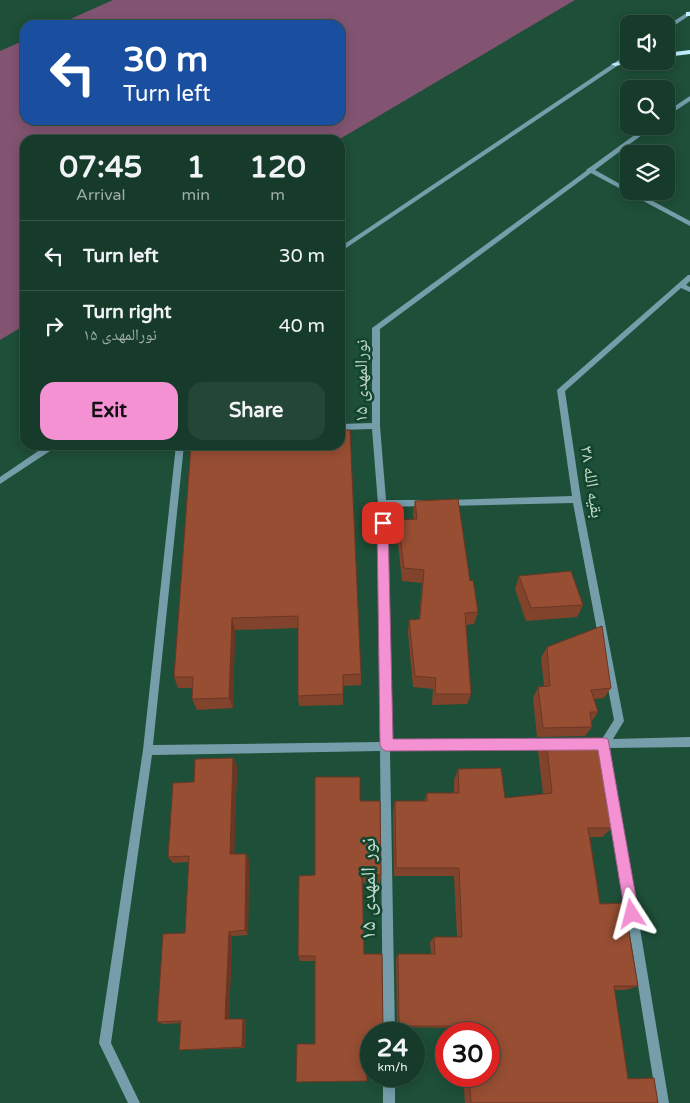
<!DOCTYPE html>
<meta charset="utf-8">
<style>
body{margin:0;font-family:"Varela Round","Noto Naskh Arabic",sans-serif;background:#234636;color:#f1f3f6;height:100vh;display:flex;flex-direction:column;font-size:19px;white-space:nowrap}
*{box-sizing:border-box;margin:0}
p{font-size:16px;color:#9eada8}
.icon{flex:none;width:28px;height:28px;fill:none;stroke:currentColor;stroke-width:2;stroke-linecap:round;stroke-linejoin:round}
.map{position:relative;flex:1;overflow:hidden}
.sheet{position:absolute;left:20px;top:135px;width:325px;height:315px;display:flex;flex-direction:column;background:#163b2a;border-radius:15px;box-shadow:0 2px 12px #0003,0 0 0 1px #355547}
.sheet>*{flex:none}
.banner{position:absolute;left:20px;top:20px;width:325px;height:105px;border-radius:15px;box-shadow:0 2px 12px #0003,0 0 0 1px #355547;background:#1a4fa0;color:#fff;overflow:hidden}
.tools{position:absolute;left:620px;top:15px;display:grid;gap:10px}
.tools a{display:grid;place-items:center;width:55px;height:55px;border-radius:10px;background:#163b2a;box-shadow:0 2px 12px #0003,0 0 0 1px #355547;font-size:25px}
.speed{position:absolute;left:360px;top:1022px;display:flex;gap:10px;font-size:25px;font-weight:700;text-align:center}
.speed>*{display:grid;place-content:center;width:65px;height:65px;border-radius:50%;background:#163b2a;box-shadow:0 2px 12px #0003,0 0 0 1px #355547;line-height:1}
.speed small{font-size:12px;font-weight:400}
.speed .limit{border:8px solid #d22;background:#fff;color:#111}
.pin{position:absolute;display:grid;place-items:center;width:42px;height:42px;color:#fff;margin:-21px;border-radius:10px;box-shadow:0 2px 8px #0006}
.me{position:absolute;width:55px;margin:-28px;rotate:351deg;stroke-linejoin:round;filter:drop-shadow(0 0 4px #0008)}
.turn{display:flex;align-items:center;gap:18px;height:105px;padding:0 20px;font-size:22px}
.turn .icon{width:65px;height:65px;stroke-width:2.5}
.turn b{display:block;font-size:35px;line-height:42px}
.eta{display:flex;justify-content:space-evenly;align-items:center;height:85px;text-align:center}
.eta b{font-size:30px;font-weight:800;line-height:35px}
.cta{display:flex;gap:10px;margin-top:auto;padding:10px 20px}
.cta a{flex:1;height:58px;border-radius:15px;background:#f491d3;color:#111;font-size:20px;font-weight:800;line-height:58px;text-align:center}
.cta a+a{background:#234636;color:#f1f3f6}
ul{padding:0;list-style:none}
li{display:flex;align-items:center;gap:15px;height:70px;padding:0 20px;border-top:1px solid #355547}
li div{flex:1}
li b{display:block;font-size:19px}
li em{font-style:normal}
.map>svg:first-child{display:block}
.green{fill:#825472}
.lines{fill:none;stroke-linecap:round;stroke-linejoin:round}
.minor{fill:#759daa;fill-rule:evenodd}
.major{fill:#bfefff;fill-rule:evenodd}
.wall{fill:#82432c}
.shaded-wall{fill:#6a3724}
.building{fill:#974e33;stroke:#6a3724}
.route{fill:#f491d3;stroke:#9f5e89}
.labels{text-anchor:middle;stroke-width:5;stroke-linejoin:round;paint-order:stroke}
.street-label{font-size:18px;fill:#c0d8ca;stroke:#12442e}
.near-street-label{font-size:21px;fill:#c0d8ca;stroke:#12442e}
</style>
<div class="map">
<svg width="690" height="1103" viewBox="0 0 690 1103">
<rect width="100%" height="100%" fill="#1e4f38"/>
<path class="green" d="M113,0H575L338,140H25V325L0,340V51L25,40V120H340V25H57Z"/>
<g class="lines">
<path class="minor" d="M690,11V15L666,31V26Z
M629,53V58L340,252V247Z
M690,96V101L666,117V112Z
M647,126H654L595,170L629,189V191H634L690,221V226L591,173L380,329V426L386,500H425L428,501L429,503L428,505L425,506L386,507L390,742L555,739L559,741L560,744L559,747L555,749L390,751L395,1034H383L380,751L152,755L111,1043L140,1103H128L99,1043L143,750L176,445H184L153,745L380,742L378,504L372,429L340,430V424L372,423V328L586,171L587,169L589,168Z
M688,275H690V281L686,285L690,287V292L681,288L565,391L581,499L624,721L613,739L690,737V747L610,748L669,1103H657L600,749H588L584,747L583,744L584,741L602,739L614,720L573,503L448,506L445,505L444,503L445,501L448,500L572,496L557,390Z
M47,445H57L56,447L0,484V477Z
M383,1076H395V1103H383Z"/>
<path class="major" d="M686,12H690V16H686Z
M690,50V54L666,57V53Z
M629,59V61H633L632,63L615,66L611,64Z"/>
</g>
<path class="wall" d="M191,445L361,674V685L343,686V705L299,706L298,696V628L235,630L233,708L197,710L192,699L193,688H178L174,677Z
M415,501L470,581L478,612L474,624L466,625L471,694L467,704L432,705L433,689L413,687L408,632L409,620L419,619L422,583L402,581L397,534L398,520L414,519L413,514Z
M519,576L583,605L577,617L526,621L515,589Z
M547,647L611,688L604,698L594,699L598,712L591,722L592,727L585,736L537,737L533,698L538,687L544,686L541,658Z
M546,739L612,828L602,837H590L600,904L638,986L626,990H614L628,1078H654L658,1103H465L463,1076H489V1034H460V1028L397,1027L396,959L398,954H431L430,942L434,937H457L454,876H394L393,812L395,801H424L427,793H454V780L458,769L505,798L543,794L538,751Z
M233,758L237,766L234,854H246L249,860L248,935L232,936L229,1019H243L246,1020L245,1048L185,1050H179L181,1023L163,1024L157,1022L185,933L189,862L173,863L168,857Z
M315,875H381L380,883H362L364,954L371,1034V1044H315V961H300L298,956Z"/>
<path class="shaded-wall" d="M232,618L235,630L233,708L229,698Z
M233,758L237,766L234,861L230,854Z
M246,854L249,860L248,935L245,930Z
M229,932L232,936L229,1021L225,1019Z
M243,1019L246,1020L245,1048L242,1047Z"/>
<path class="building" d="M340,430H350L361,674L343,675V694L298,696V616L232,618L229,698L192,699L193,677H174L191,445H340Z
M458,499L470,581L473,580L478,612L465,613L471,694H435L436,678L415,676L409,620L420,619L424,570L404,568L398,520L417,519L415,501Z
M571,571L583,605L531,608L519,576Z
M602,626L611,688L591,690L598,712H590L592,727L543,728L538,687L550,686L547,647Z
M597,738L612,828H588L600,904L624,903L638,986H614L628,1079L654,1078L658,1103H471L469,1076H489V1034H466L465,1026H399L398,954H435L434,937H462L459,868H396L395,801H427V793H459L458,769L501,768L505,798L552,793L546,739Z
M233,758L230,854H246L245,930L229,932L225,1019H243L242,1047L179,1050L181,1021L157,1022L163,934L185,933L189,856L168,857L173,783L194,782L195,759Z
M315,777H360V801H380L381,875H362L364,954H382L383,1032L387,1034H371V1043H366L367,1081L296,1082L297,1044H315V956H298L299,876L315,875Z"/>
<path class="route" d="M383,518L388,523L393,739L604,738L608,739L639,914L637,919L632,921L627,919L625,914L598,750L386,751L382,749L380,745L377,523Z"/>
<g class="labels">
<g class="street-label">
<text transform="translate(361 381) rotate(-90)" y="6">نورالمهدی ۱۵</text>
<text transform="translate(592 482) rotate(81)" y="6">بقیه الله ۳۸</text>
</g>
<g class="near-street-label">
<text transform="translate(368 889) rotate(-90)" y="7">نور المهدی ۱۵</text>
</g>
</g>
</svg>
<div class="tools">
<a><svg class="icon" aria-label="sound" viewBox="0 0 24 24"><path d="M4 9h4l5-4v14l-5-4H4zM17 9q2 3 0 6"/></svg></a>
<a><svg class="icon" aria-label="search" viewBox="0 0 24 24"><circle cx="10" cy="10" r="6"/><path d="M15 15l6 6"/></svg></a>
<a><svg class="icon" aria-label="layers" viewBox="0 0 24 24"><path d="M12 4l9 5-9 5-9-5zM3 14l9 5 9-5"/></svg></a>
</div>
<div class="speed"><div>24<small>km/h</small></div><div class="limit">30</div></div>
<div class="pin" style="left:383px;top:523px;background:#d93025"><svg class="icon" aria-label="arrive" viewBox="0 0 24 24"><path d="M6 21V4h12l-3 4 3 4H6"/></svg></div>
<svg class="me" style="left:632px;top:914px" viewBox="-20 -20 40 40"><path d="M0-17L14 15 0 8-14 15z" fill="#f491d3" stroke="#fff" stroke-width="4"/></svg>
<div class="banner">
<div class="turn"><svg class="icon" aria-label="left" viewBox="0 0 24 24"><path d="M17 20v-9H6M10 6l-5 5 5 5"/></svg><div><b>30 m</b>Turn left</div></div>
</div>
<section class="sheet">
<div class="eta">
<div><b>07:45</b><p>Arrival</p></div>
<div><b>1</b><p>min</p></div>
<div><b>120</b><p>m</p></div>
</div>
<ul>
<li><svg class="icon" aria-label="left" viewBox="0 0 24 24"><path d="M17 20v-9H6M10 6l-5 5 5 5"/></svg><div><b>Turn left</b></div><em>30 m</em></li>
<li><svg class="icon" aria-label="right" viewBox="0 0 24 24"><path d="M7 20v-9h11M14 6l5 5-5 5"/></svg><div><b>Turn right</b><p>نورالمهدی ۱۵</p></div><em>40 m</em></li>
</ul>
<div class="cta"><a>Exit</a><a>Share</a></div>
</section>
</div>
